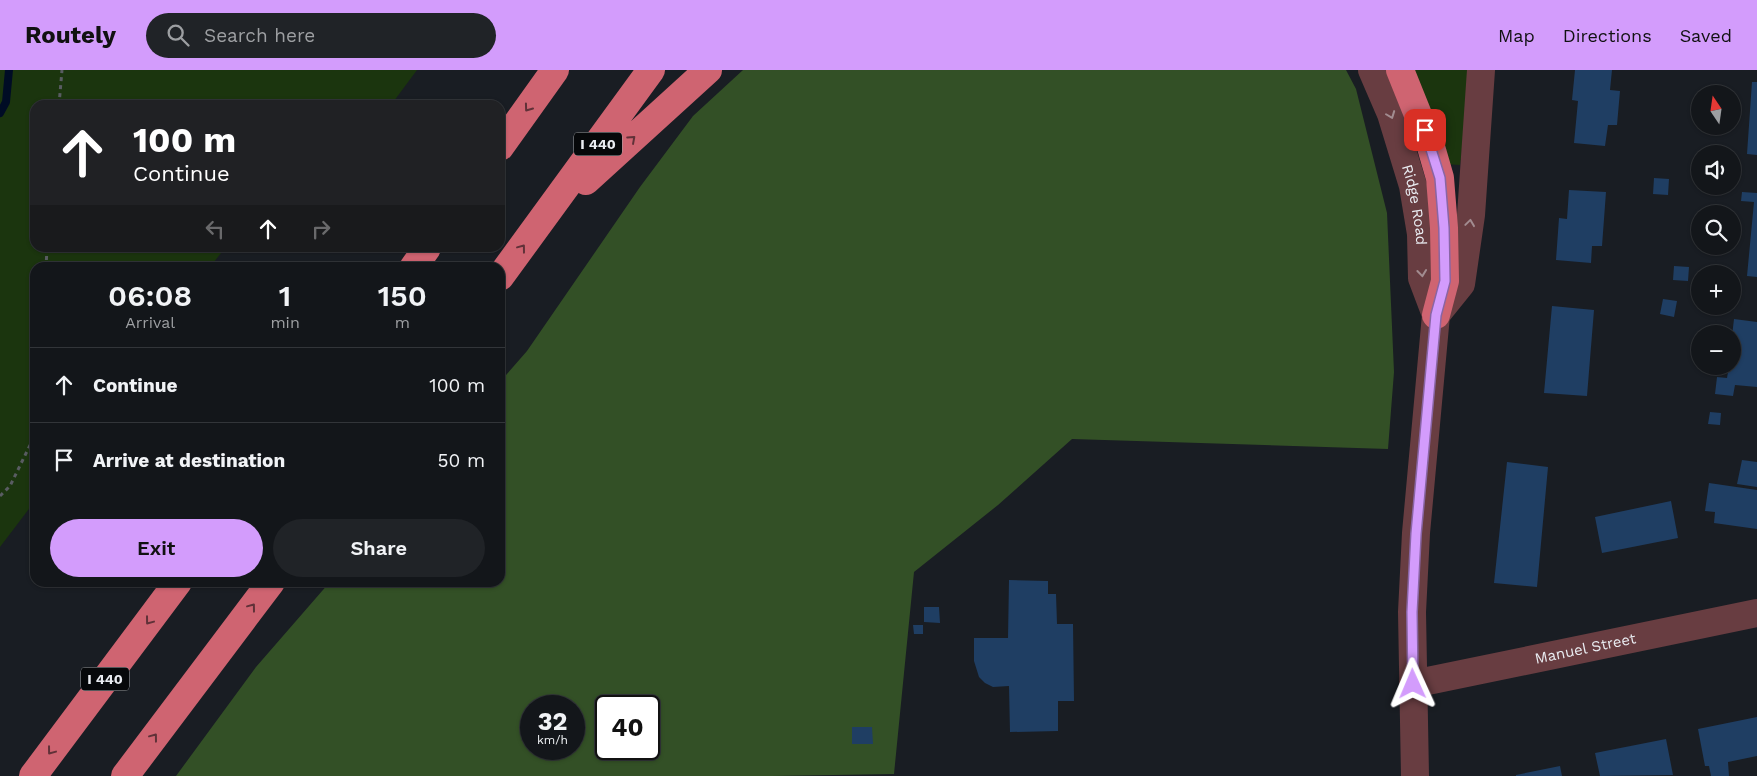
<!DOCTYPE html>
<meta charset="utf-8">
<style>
body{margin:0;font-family:"Work Sans",sans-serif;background:#202327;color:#f1f3f6;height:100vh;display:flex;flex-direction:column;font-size:19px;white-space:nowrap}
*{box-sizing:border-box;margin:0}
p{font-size:16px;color:#9d9fa2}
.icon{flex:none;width:28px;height:28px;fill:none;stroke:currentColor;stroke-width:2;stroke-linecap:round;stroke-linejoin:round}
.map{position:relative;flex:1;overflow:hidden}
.side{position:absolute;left:30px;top:192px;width:475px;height:325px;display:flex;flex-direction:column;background:#13161a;border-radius:15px;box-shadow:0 1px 4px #0004,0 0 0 1px #323539}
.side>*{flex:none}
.hud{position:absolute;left:30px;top:30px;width:475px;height:152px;border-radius:15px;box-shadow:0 1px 4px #0004,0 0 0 1px #323539;background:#202124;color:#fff;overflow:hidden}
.needle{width:32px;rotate:347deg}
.buttons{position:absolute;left:1691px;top:15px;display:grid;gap:10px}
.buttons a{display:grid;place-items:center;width:50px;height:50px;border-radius:50%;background:#13161a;box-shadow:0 1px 4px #0004,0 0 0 1px #323539;font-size:25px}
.speed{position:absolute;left:520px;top:625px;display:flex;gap:10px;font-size:25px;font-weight:700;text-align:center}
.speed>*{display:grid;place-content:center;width:65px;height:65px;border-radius:50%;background:#13161a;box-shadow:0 1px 4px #0004,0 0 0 1px #323539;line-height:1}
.speed small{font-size:12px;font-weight:400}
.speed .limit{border:2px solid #111;border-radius:8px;background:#fff;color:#111}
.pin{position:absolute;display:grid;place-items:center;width:42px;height:42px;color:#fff;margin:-21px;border-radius:10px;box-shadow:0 2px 8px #0006}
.me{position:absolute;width:55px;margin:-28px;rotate:359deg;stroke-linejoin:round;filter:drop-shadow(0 0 4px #0008)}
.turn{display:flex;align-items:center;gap:18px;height:105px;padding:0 20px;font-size:22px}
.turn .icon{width:65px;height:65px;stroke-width:2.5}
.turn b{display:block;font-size:35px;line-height:42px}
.lanes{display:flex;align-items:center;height:48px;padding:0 20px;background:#0003;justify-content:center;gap:25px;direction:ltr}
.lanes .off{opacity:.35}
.eta{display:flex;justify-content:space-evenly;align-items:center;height:85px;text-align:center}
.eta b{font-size:30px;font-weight:600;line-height:35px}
.primary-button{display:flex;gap:10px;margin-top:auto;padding:10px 20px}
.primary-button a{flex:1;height:58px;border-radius:30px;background:#d39cfc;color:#111;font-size:20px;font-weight:600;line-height:58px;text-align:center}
.primary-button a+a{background:#202327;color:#f1f3f6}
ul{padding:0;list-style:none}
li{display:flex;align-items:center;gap:15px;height:75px;padding:0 20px;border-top:1px solid #323539}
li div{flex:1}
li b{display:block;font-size:19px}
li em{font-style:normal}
header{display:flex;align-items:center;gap:30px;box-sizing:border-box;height:70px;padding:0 25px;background:#d39cfc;color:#111}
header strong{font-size:24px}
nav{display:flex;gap:28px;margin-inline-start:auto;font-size:18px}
.search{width:350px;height:45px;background:#202327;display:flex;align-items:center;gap:12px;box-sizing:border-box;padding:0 18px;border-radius:28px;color:#9d9fa2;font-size:19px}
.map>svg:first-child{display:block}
.green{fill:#1b350e}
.forest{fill:#335026;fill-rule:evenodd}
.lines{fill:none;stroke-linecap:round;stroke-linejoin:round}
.stream{stroke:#000c25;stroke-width:8}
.building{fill:#1f3e63}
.path{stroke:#595c62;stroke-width:3;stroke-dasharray:4 4;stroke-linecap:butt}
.minor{stroke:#683d41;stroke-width:28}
.highway{stroke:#cf6471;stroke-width:28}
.oneway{stroke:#603138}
.oneway2{stroke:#a28c90}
.route-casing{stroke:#8965a4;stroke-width:12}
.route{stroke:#d39cfc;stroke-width:9}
.labels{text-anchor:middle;stroke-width:5;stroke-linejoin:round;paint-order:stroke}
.shield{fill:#06080a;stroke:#a5a8ac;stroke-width:1}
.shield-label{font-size:14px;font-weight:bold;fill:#e9ecf1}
.street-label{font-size:15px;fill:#e9ecf1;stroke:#06080a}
</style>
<header>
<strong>Routely</strong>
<div class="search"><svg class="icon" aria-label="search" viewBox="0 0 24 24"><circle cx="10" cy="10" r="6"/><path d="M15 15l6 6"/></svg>Search here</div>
<nav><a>Map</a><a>Directions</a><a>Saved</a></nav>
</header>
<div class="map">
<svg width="1757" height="706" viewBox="0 0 1757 706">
<rect width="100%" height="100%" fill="#191d23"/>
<path class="green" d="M0,0H417L391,35H35V178H225L210,197L35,198V431L0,477Z
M1408,0H1472L1460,95L1444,94Z"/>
<path class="forest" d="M743,0H1346L1356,19L1387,143L1394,302L1388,379L1072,369L998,435L914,502L894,704L773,706H176L256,597L329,513L500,512V312L527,281L640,117L693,46ZM531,636H574V679H531ZM606,636H649V679H606Z"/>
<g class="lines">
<path class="stream" d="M0,43L6,32L9,0"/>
</g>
<path class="building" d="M1575,0H1612L1610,20L1620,21L1617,55H1608L1605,76L1574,73L1578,31L1572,30Z
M1752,12H1757V85L1747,84Z
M1654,108L1669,109L1668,125L1653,124Z
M1569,120L1606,122L1602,176H1592L1591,193L1556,190L1559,148L1567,149Z
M1742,122L1757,123V207L1747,206L1754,132L1741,131Z
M1674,196L1689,197L1688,211L1673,210Z
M1663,229L1677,231L1674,247L1660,244Z
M1552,236L1594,240L1587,326L1544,323Z
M1734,249L1757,252V317L1735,315L1733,326L1715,324L1717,307L1727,308L1729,296H1732V266Z
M1710,342L1721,343L1720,355L1708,354Z
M1742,390L1757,392V417L1737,414Z
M1507,392L1548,397L1537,517L1494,513Z
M1709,413L1757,420V459L1714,453L1715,442L1705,441Z
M1671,431L1678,468L1602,483L1595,447Z
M1009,510L1048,511V524H1056L1057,554H1073L1074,631H1058V661L1010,662L1009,616L993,617L985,613L979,607L974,591V568H1008Z
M924,537H939L940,553L924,552Z
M913,555H923V564H914Z
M1757,647V686L1728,692L1729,706H1711L1709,696H1705L1698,659Z
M852,657H872L873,674H852Z
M1666,669L1673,705L1600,706L1595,683Z
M1560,696L1562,706H1516V705Z"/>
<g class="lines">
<path class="path" d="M59,35L62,0
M46,198L47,178
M0,426L10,416L35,365"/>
<g class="minor">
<path id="s1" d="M1372,0L1391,44L1413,116L1421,164L1422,208L1436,245L1416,463L1412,542L1415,706"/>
<path d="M1436,245L1461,214L1471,145L1481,0"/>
<path id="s2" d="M1413,614L1757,543"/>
</g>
<path class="highway" d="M1400,0L1431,77L1440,108L1444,158L1445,211L1436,245
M500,77L555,0
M586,111L708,0
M413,198L427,178
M500,207L651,0
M33,706L178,512
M125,706L271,512"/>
</g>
<defs><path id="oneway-chevron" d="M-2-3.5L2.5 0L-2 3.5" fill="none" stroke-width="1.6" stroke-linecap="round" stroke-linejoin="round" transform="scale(1.25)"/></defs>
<g class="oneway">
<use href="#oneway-chevron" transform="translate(528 38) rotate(126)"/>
<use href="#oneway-chevron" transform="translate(632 69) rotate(-42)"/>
<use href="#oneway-chevron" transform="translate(522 178) rotate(-53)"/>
<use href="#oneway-chevron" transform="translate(252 537) rotate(-53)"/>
<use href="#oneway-chevron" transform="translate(149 551) rotate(127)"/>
<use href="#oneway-chevron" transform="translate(154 667) rotate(-53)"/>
<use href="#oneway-chevron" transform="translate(51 681) rotate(127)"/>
</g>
<g class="oneway2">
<use href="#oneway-chevron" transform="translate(1391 45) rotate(69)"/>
<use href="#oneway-chevron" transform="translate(1470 153) rotate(-82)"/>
<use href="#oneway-chevron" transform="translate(1422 203) rotate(84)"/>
</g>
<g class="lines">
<defs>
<path id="route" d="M1413,614L1412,542L1416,464L1436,245L1445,211L1444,158L1440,108L1425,60"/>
</defs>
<use href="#route" class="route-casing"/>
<use href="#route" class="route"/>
</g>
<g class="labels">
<g class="shield">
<rect x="574" y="62.5" width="48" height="23" rx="4"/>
<rect x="81" y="597.5" width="48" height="23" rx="4"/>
</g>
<g class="shield-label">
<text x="598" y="79">I 440</text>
<text x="105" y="614">I 440</text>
</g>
<g class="street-label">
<text dy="5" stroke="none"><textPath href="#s1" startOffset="142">Ridge Road</textPath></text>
<text dy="5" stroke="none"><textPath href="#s2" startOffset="176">Manuel Street</textPath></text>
</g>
</g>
</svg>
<div class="buttons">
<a><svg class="needle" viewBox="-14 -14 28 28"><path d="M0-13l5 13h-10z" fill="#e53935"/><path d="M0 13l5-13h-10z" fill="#9d9fa2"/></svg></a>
<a><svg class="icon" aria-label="sound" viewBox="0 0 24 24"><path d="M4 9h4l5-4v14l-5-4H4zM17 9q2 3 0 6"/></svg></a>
<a><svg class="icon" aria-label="search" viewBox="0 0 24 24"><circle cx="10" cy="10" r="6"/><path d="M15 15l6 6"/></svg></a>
<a>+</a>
<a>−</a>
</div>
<div class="speed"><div>32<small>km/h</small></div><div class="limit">40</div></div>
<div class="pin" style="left:1425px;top:60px;background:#d93025"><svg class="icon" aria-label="arrive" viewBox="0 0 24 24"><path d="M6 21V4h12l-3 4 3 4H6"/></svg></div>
<svg class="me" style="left:1413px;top:614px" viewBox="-20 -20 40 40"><path d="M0-17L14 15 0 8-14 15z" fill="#d39cfc" stroke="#fff" stroke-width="4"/></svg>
<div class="hud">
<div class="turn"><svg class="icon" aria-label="ahead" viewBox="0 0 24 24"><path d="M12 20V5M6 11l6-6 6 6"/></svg><div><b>100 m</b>Continue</div></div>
<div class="lanes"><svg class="icon off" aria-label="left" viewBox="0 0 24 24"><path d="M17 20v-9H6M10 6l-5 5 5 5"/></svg><svg class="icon" aria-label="ahead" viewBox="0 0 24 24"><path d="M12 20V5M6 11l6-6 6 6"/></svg><svg class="icon off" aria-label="right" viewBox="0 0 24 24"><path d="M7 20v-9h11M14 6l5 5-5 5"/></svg></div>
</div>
<section class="side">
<div class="eta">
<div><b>06:08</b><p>Arrival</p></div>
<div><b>1</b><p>min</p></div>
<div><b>150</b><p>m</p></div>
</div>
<ul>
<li><svg class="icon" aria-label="ahead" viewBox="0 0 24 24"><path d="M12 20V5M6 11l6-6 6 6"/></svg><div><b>Continue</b></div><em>100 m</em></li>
<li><svg class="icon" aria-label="arrive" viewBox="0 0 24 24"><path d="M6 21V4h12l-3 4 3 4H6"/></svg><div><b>Arrive at destination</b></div><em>50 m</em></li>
</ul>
<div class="primary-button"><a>Exit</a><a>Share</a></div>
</section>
</div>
